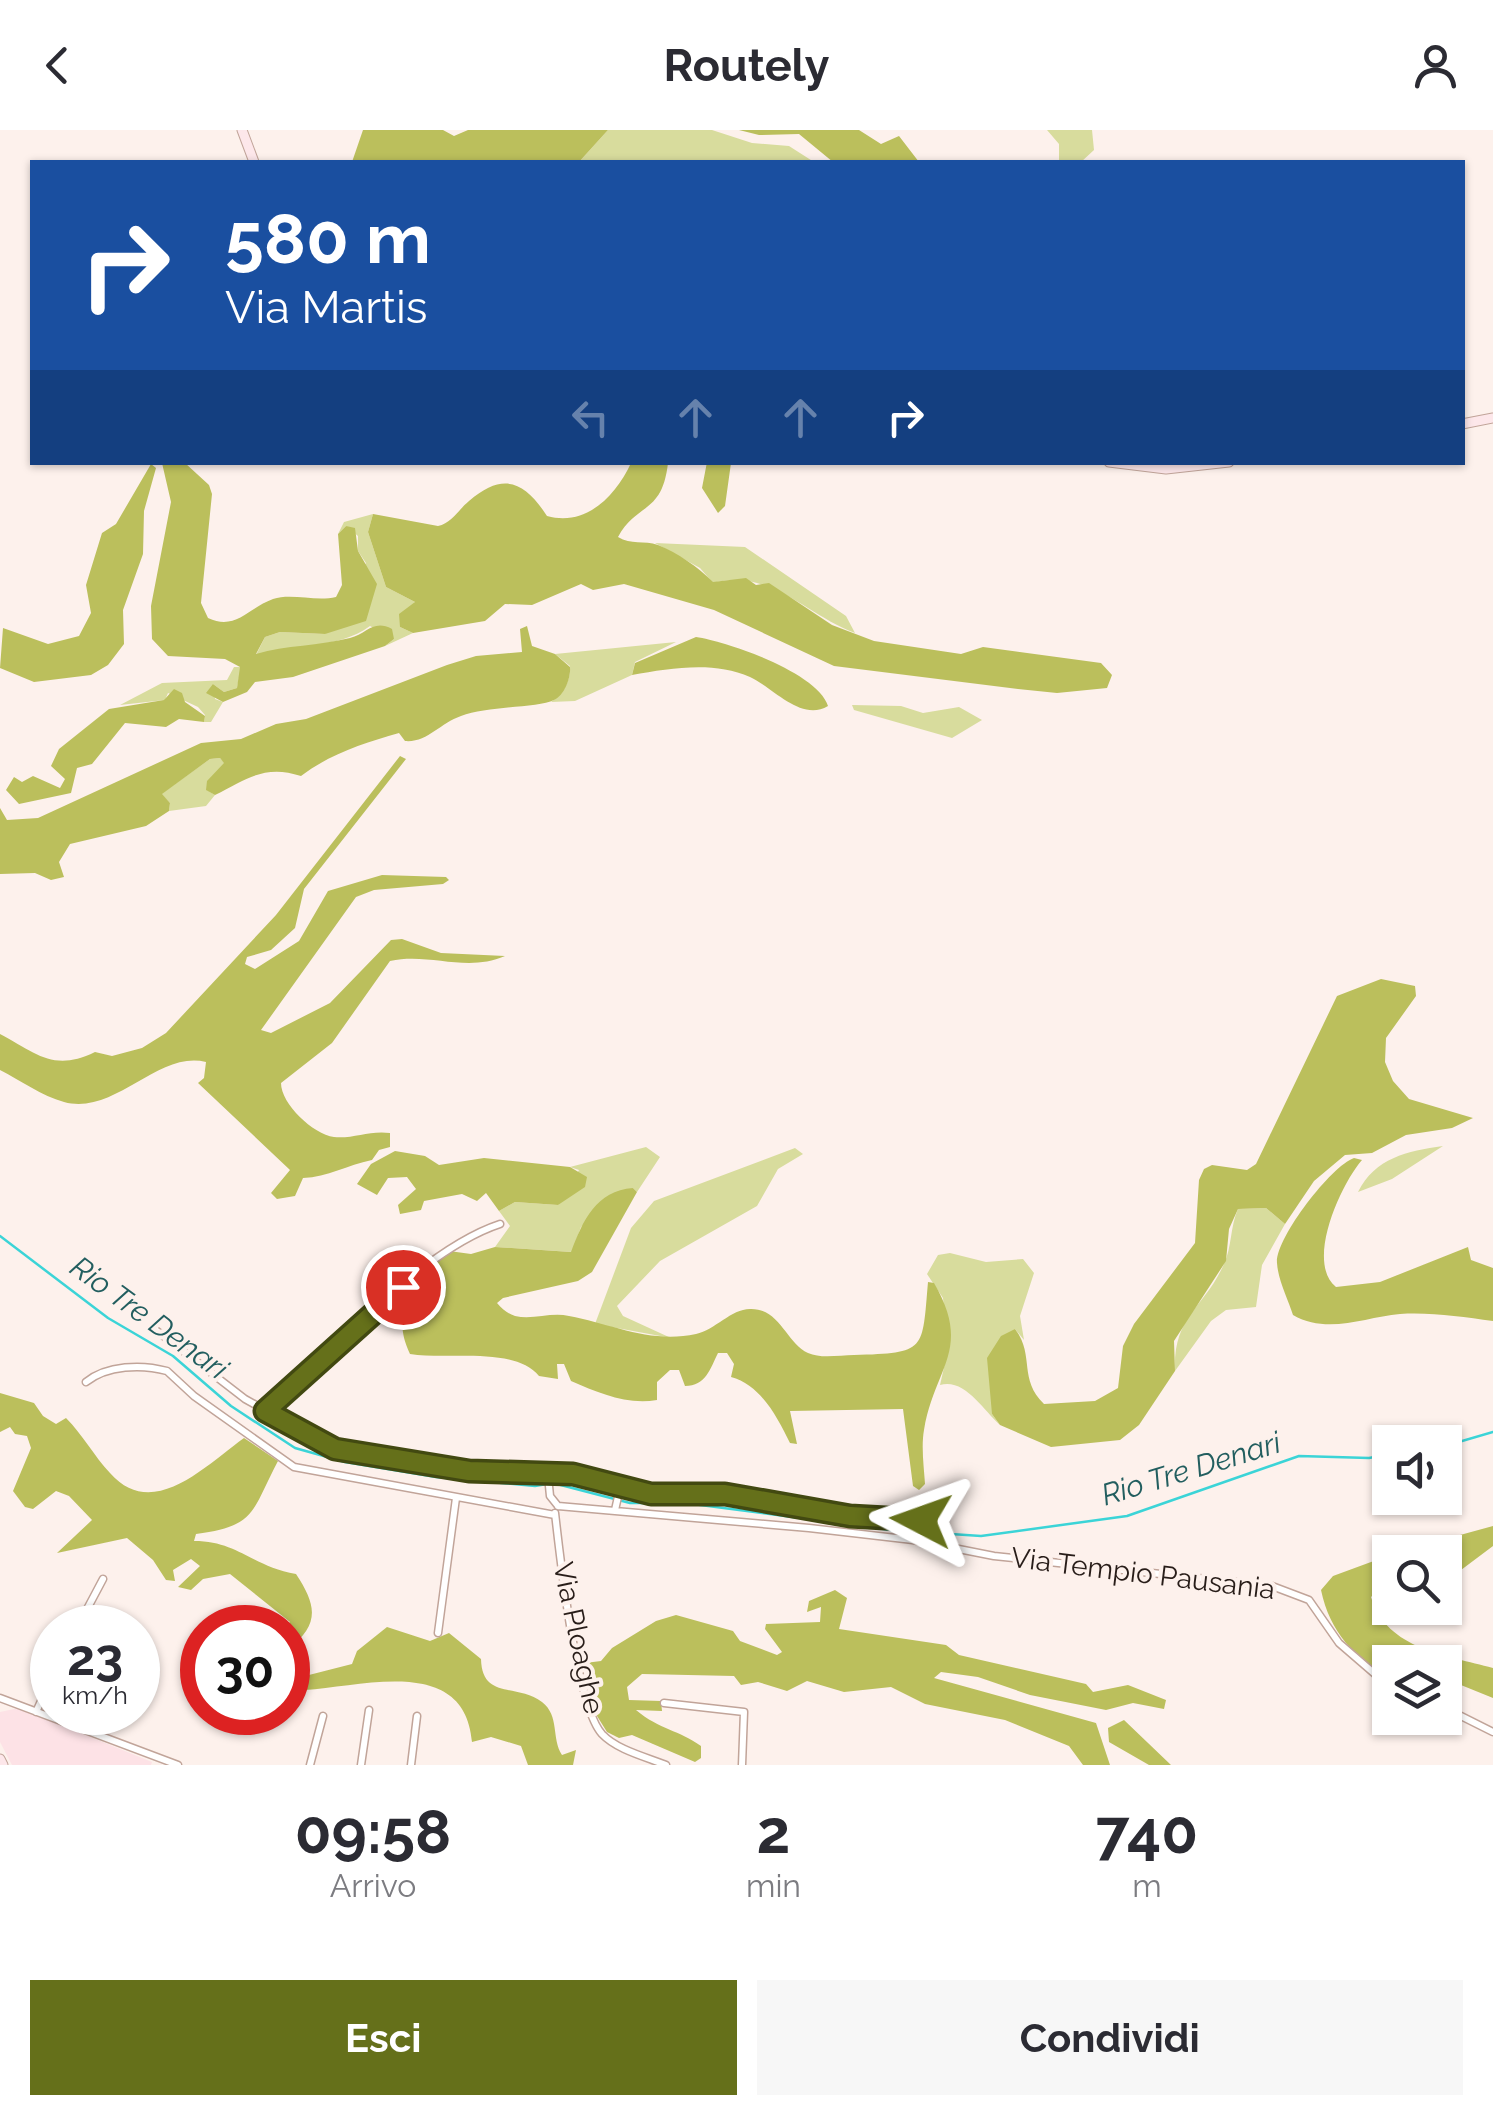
<!DOCTYPE html>
<html lang="it">
<style>
body{margin:0;font-family:Raleway,sans-serif;background:#f7f7f7;color:#2b2b33;height:100vh;display:flex;flex-direction:column;font-size:38px;white-space:nowrap}
*{box-sizing:border-box;margin:0}
p{font-size:32px;color:#7c7c81}
.icon{flex:none;width:55px;height:55px;fill:none;stroke:currentColor;stroke-width:2;stroke-linecap:round;stroke-linejoin:round}
.map{position:relative;height:1635px;overflow:hidden}
.side{display:flex;flex-direction:column;background:#fff;flex:1}
.side>*{flex:none}
.guide{position:absolute;left:30px;top:30px;width:1435px;height:305px;border-radius:0px;box-shadow:0 2px 8px #0004;background:#1a4fa0;color:#fff;overflow:hidden}
.tools{position:absolute;left:1372px;top:1295px;display:grid;gap:20px}
.tools a{display:grid;place-items:center;width:90px;height:90px;border-radius:0px;background:#fff;box-shadow:0 2px 8px #0004;font-size:50px}
.speed{position:absolute;left:30px;top:1475px;display:flex;gap:20px;font-size:50px;font-weight:700;text-align:center}
.speed>*{display:grid;place-content:center;width:130px;height:130px;border-radius:50%;background:#fff;box-shadow:0 2px 8px #0004;line-height:1}
.speed small{font-size:25px;font-weight:400}
.speed .limit{border:15px solid #d22;background:#fff;color:#111}
.pin{position:absolute;display:grid;place-items:center;width:85px;height:85px;color:#fff;margin:-42px;border:5px solid #fff;border-radius:50%;box-shadow:0 2px 10px #0007}
.me{position:absolute;width:110px;margin:-55px;rotate:274deg;stroke-linejoin:round;filter:drop-shadow(0 0 8px #0008)}
.turn{display:flex;align-items:center;gap:35px;height:210px;padding:0 30px;font-size:45px}
.turn .icon{width:130px;height:130px;stroke-width:2.5}
.turn b{display:block;font-size:70px;line-height:85px}
.lanes{display:flex;align-items:center;height:95px;padding:0 30px;background:#0003;justify-content:center;gap:50px;direction:ltr}
.lanes .off{opacity:.35}
.eta{display:flex;justify-content:space-evenly;align-items:center;height:170px;text-align:center}
.eta b{font-size:60px;font-weight:700;line-height:70px}
.primary-button{display:flex;gap:20px;margin-top:auto;padding:20px 30px}
.primary-button a{flex:1;height:115px;border-radius:0px;background:#65701a;color:#fff;font-size:40px;font-weight:700;line-height:115px;text-align:center}
.primary-button a+a{background:#f7f7f7;color:#2b2b33}
header{display:flex;justify-content:space-between;align-items:center;height:130px;padding:0 30px;background:#fff;font-size:45px;font-weight:700}
.map>svg:first-child{display:block}
.industrial{fill:#fde2e6}
.green{fill:#d8dc9d}
.forest{fill:#bbbf5c}
.lines{fill:none;stroke-linecap:round;stroke-linejoin:round}
.stream{stroke:#3bd4d7;stroke-width:2.5}
.street-casing{stroke:#c1a499;stroke-width:9}
.secondary-casing{stroke:#c1a499;stroke-width:11}
.street{stroke:#fff;stroke-width:6}
.secondary{stroke:#fde7ea;stroke-width:9}
.route-casing{stroke:#424911;stroke-width:25}
.route{stroke:#65701a;stroke-width:18}
.labels{text-anchor:middle;stroke-width:8;stroke-linejoin:round;paint-order:stroke}
.street-label{font-size:28px;fill:#281d19;stroke:#fdf1ec}
.water-label{font-size:30px;font-style:italic;fill:#225e5f;stroke:#fdf1ec}
</style>
<header><svg class="icon" aria-label="back" viewBox="0 0 24 24"><path d="M15 5l-7 7 7 7"/></svg>Routely<svg class="icon" aria-label="person" viewBox="0 0 24 24"><circle cx="12" cy="8" r="4"/><path d="M4 21q1-7 8-7t8 7"/></svg></header>
<div class="map">
<svg width="1493" height="1635" viewBox="0 0 1493 1635">
<rect width="100%" height="100%" fill="#fdf1ec"/>
<path class="industrial" d="M19,1578L152,1632L151,1635H12L0,1612V1582Z"/>
<path class="green" d="M608,0H712L752,13L789,16L814,32H579Z
M1047,0H1092L1094,20L1081,32L1059,30V14Z
M373,384L368,402L386,457L415,472L400,497L413,503L385,516L394,509L370,496C337,520 294,513 256,525L265,507L280,502L325,504L366,433L358,421V406L346,396L338,404L344,392Z
M655,413L745,417L846,486L855,503C806,485 770,438 713,453L700,438Z
M676,512L635,532L632,545L575,571L551,572C563,564 571,551 570,536L555,524Z
M234,537H241L237,558L224,562L213,554L215,569L223,572L211,592H204L205,585L198,577L168,563L165,570L120,575L162,553L227,550Z
M852,575L901,576L923,583L959,577L982,590L952,608L854,580Z
M220,628L225,633L207,660L215,665L206,676L169,681L170,673L161,664L210,629Z
M1443,1016L1392,1049L1358,1062C1375,1028 1407,1021 1443,1016Z
M646,1017L660,1027L637,1062L633,1058L581,1097L572,1122L495,1117L510,1096L499,1081L515,1072L558,1075L579,1040L570,1037Z
M795,1018L803,1024L778,1039L757,1076L660,1131L617,1176L623,1186L671,1208L595,1194L631,1098L654,1071Z
M1266,1078L1285,1094L1262,1135L1256,1177L1226,1180L1211,1191L1175,1241C1173,1185 1204,1179 1224,1134C1232,1117 1230,1097 1238,1079Z
M950,1123L986,1132L1023,1129L1034,1143L1020,1186L1024,1210L1015,1199L992,1284L1000,1295C983,1280 965,1248 940,1255L948,1220L943,1168L927,1144L938,1125Z"/>
<path class="forest" d="M363,0H443L454,6L468,0H608L579,32H352Z
M739,0H859L881,14L899,6L919,32H833L799,4L759,5Z
M707,332L731,333L725,376L718,383L702,358Z
M162,333H185L209,355L212,364L201,473L208,488C236,501 248,478 273,469C292,463 316,472 336,467L342,455L338,404L346,396L355,398L358,421L377,454L366,491L325,504L280,502L265,507L256,524C286,515 319,516 350,508C367,504 373,489 392,499L394,509L385,516L293,547L255,552L247,562L223,572L206,563L213,554L224,562L237,558L240,537L225,529L168,526L152,509L151,476L171,372Z
M631,333H668C662,385 637,372 618,407C631,415 644,410 658,415C678,423 698,437 713,452L746,448L756,455L769,453L832,495L874,511L961,524L983,517L1101,533L1112,545L1107,558L1057,563L1018,559L834,536L714,480L624,454L593,460L581,454L532,475L505,474L485,491L413,503L400,497L399,484L415,472L386,457L368,402L373,384L438,396C452,393 458,380 469,371C504,341 525,352 547,386C587,397 616,365 631,333Z
M151,334L156,338L144,381L143,424L123,480L124,514L108,535L91,545L34,552L0,538L3,498L48,514L79,506L91,483L86,455L102,403L116,394Z
M527,496L532,516L555,524L570,537C571,547 565,565 554,570C538,578 487,576 461,586C440,593 427,613 405,611L399,603C364,613 330,624 301,646C265,634 247,649 215,665L206,660L207,651L224,633L220,628L210,629L162,664L170,673L169,681L146,696L70,714L59,732L64,747L51,750L35,743L0,744V678L7,690L38,688L201,613L241,609L276,594L306,589L447,535L476,526L522,522L520,499Z
M696,507C729,512 818,543 828,576C801,592 774,558 750,547C714,531 671,538 632,545L635,533Z
M174,559L182,563L185,572L205,586L204,592L179,589L166,597L125,593L92,634L77,638L71,663L19,674L6,660L14,647L22,652L33,646L60,658L65,649L51,636L59,619L109,579L164,570Z
M400,626L406,629L304,759L295,798L271,820L247,827L245,834L255,839L299,811L328,761L382,745L446,747L449,750L443,754L374,760L356,767L261,900L271,903L330,873L391,810L402,809L441,823L505,826C466,843 429,822 390,831L332,913L281,953C281,974 313,1004 334,1007C353,1009 370,1000 390,1003V1017L379,1020L372,1030C347,1035 328,1047 303,1048L295,1066L277,1069L271,1063L290,1040L198,953L204,948L206,932C158,920 115,986 64,972C42,966 20,950 0,940V904C37,924 54,942 95,922L112,926L142,918L166,903L276,785Z
M1381,849L1415,856L1416,866L1386,908L1385,932L1393,951L1409,969L1473,988L1452,998L1406,1005L1372,1023L1345,1025L1314,1051L1285,1094L1266,1078L1238,1079L1229,1099L1226,1131L1174,1211L1175,1241L1139,1295L1120,1310L1051,1317L1000,1295L992,1284L987,1228L1001,1206L1015,1199C1035,1225 1018,1249 1044,1274L1095,1271L1118,1258L1123,1216L1134,1194L1195,1113L1199,1050L1204,1039L1212,1035L1247,1040L1256,1034L1337,866Z
M395,1021L425,1026L439,1035L484,1028L570,1037L587,1047L585,1057L558,1075L515,1072L499,1081L486,1063L477,1071L462,1064L424,1071L421,1080L400,1084L398,1075L416,1059L407,1047L388,1048L377,1065L357,1054L371,1034Z
M1354,1028L1362,1030C1341,1054 1305,1132 1336,1157L1380,1152L1468,1117L1471,1130L1493,1138V1191C1462,1187 1431,1182 1400,1184C1365,1187 1328,1205 1293,1185C1288,1169 1278,1150 1277,1133C1275,1109 1331,1036 1354,1028Z
M633,1058L637,1062L592,1142L578,1151L503,1168L497,1173C502,1179 508,1184 515,1186C533,1190 551,1182 569,1186C612,1194 651,1214 696,1204C715,1200 731,1179 750,1179C780,1178 786,1213 808,1223C821,1229 840,1225 854,1225C927,1223 922,1221 928,1152L934,1153C973,1220 934,1238 924,1300C921,1317 924,1337 925,1354L919,1360L913,1356L903,1279L790,1281L797,1314L790,1313C777,1287 761,1255 731,1247L734,1234L727,1223H718C710,1239 706,1256 685,1256L679,1240H670L657,1252V1270C626,1275 599,1263 571,1251L564,1234H557L558,1249L539,1246C514,1216 448,1230 410,1224C388,1177 420,1171 433,1130L449,1121L471,1124L495,1117L571,1122C583,1090 596,1061 633,1058Z
M0,1263L34,1273L43,1286L56,1294L66,1288C83,1305 94,1326 110,1343C153,1392 206,1335 244,1308L278,1331C251,1382 257,1396 196,1404L194,1411C238,1411 251,1436 296,1444C317,1476 320,1494 288,1520L286,1497L290,1492L230,1444L203,1449L191,1460L178,1457L200,1436L191,1429L173,1440L175,1451L166,1450L153,1430L127,1408L57,1423L92,1390L69,1366L56,1361L33,1379L25,1377L13,1361L31,1318L27,1306L15,1304L10,1297L0,1302Z
M1493,1396V1416L1445,1452V1422H1398Z
M1390,1425V1460L1376,1462L1371,1467C1387,1520 1447,1525 1493,1538V1568L1456,1553L1445,1554V1532H1390V1551C1354,1526 1330,1503 1321,1460L1333,1446Z
M835,1460L847,1468L839,1499L946,1515L959,1525L1086,1554L1093,1562L1128,1555L1166,1570L1164,1579L1133,1573L1106,1580L1030,1565L978,1547L941,1542L934,1548L1096,1593L1110,1635H1083L1069,1616L1005,1590L925,1574L891,1557L844,1562L807,1551L787,1561L758,1552L741,1555L734,1546L642,1544L627,1557L629,1570L661,1571L662,1581L636,1580C660,1600 679,1600 701,1616V1628L695,1632L632,1605L619,1608L607,1602L597,1586L585,1533L601,1531L612,1518L656,1491L676,1485L733,1501L740,1511L777,1525L782,1522L765,1499L766,1494L820,1492L821,1477L807,1482L809,1471Z
M387,1497L430,1511L449,1503L481,1529C482,1570 517,1553 542,1572C560,1586 551,1608 562,1625L576,1620L573,1635H528L521,1616L491,1607L472,1612C465,1525 364,1556 305,1560V1546L352,1534L357,1521Z
M1124,1590L1171,1635H1149L1109,1612L1108,1598Z"/>
<g class="lines">
<path class="stream" d="M0,1106L108,1188L173,1226L231,1276L295,1318L345,1332L436,1347L535,1356L553,1353L630,1373H685L891,1400L981,1406L1127,1386L1299,1326L1369,1328L1390,1324
M1445,1316L1493,1302"/>
<defs>
<path id="street" d="M157,1201L245,1269L335,1319L469,1341L578,1345L651,1364H725L849,1386L921,1390
M86,1252C107,1235 142,1234 167,1241L194,1266L294,1337L555,1385
M265,1281C329,1224 421,1120 500,1094
M548,1346L550,1366L558,1376
M558,1376L809,1398L913,1410L994,1426L1272,1456L1309,1470L1339,1513L1390,1557
M615,1380L620,1358
M555,1383C560,1427 576,1575 602,1604C617,1620 646,1627 666,1635
M77,1498L103,1449
M438,1503L456,1368
M0,1568L178,1635
M664,1573L744,1582L742,1635
M1445,1578L1493,1602
M36,1582L52,1547
M310,1635L323,1586
M361,1635L369,1580
M411,1635L417,1586"/>
<path id="secondary" d="M242,0L254,32
M1462,294L1493,288
M1109,332L1166,339L1229,332
M0,1629L3,1635"/>
</defs>
<use href="#street" class="street-casing"/>
<use href="#secondary" class="secondary-casing"/>
<use href="#street" class="street"/>
<use href="#secondary" class="secondary"/>
</g>
<g class="lines">
<defs>
<path id="route" d="M403,1157L265,1281L335,1319L469,1341L573,1344L651,1364H725L850,1386L921,1390"/>
</defs>
<use href="#route" class="route-casing"/>
<use href="#route" class="route"/>
</g>
<g class="labels">
<g class="street-label">
<text transform="translate(1143 1443) rotate(7)" y="10">Via Tempio Pausania</text>
<text transform="translate(579 1508) rotate(78)" y="10">Via Ploaghe</text>
</g>
<g class="water-label">
<text transform="translate(149 1188) rotate(36)" y="10">Rio Tre Denari</text>
<text transform="translate(1191 1339) rotate(-17)" y="10">Rio Tre Denari</text>
</g>
</g>
</svg>
<div class="tools">
<a><svg class="icon" aria-label="sound" viewBox="0 0 24 24"><path d="M4 9h4l5-4v14l-5-4H4zM17 9q2 3 0 6"/></svg></a>
<a><svg class="icon" aria-label="search" viewBox="0 0 24 24"><circle cx="10" cy="10" r="6"/><path d="M15 15l6 6"/></svg></a>
<a><svg class="icon" aria-label="layers" viewBox="0 0 24 24"><path d="M12 4l9 5-9 5-9-5zM3 14l9 5 9-5"/></svg></a>
</div>
<div class="speed"><div>23<small>km/h</small></div><div class="limit">30</div></div>
<div class="pin" style="left:403px;top:1157px;background:#d93025"><svg class="icon" aria-label="arrive" viewBox="0 0 24 24"><path d="M6 21V4h12l-3 4 3 4H6"/></svg></div>
<svg class="me" style="left:921px;top:1390px" viewBox="-20 -20 40 40"><path d="M0-17L14 15 0 8-14 15z" fill="#65701a" stroke="#fff" stroke-width="4"/></svg>
<div class="guide">
<div class="turn"><svg class="icon" aria-label="right" viewBox="0 0 24 24"><path d="M7 20v-9h11M14 6l5 5-5 5"/></svg><div><b>580 m</b>Via Martis</div></div>
<div class="lanes"><svg class="icon off" aria-label="left" viewBox="0 0 24 24"><path d="M17 20v-9H6M10 6l-5 5 5 5"/></svg><svg class="icon off" aria-label="ahead" viewBox="0 0 24 24"><path d="M12 20V5M6 11l6-6 6 6"/></svg><svg class="icon off" aria-label="ahead" viewBox="0 0 24 24"><path d="M12 20V5M6 11l6-6 6 6"/></svg><svg class="icon" aria-label="right" viewBox="0 0 24 24"><path d="M7 20v-9h11M14 6l5 5-5 5"/></svg></div>
</div>
</div>
<section class="side">
<div class="eta">
<div><b>09:58</b><p>Arrivo</p></div>
<div><b>2</b><p>min</p></div>
<div><b>740</b><p>m</p></div>
</div>
<div class="primary-button"><a>Esci</a><a>Condividi</a></div>
</section>
